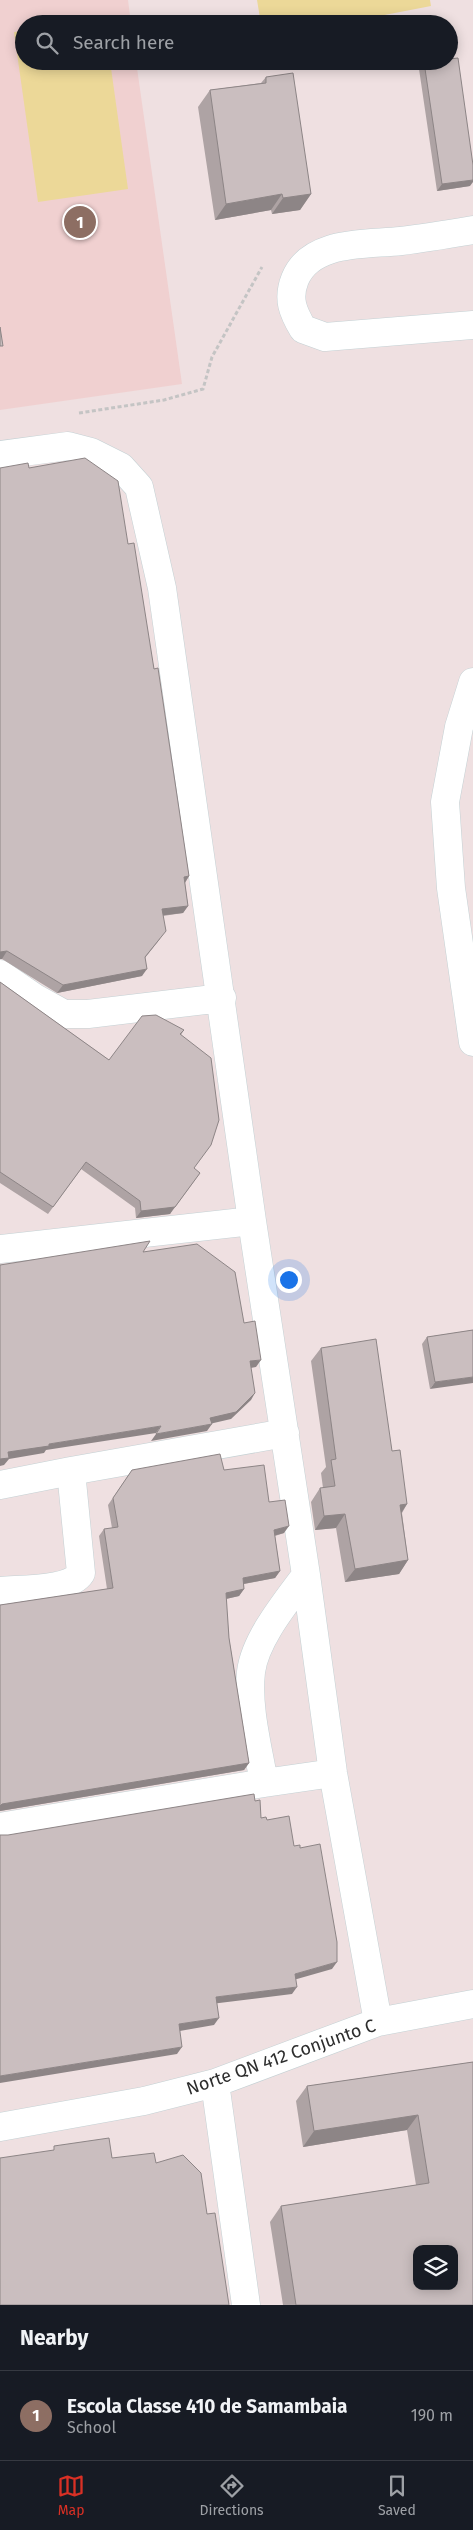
<!DOCTYPE html>
<html lang="en">
<head>
<meta charset="utf-8">
<style>
  body { margin:0; font-family:"Fira Sans",sans-serif; background:#20242c; color:#f1f3f6 }
  .controls { position:absolute; right:15px; bottom:15px; display:grid; overflow:hidden; border-radius:10px; box-shadow:0 2px 12px #0003 }
  .controls button { width:45px; height:45px; display:grid; place-items:center; padding:0; border:0; border-bottom:1px solid #363941; background:#171b24; color:#f1f3f6; font:25px sans-serif }
  .you { position:absolute; left:288px; top:1279px; width:18px; height:18px; margin:-12px; border:4px solid #fff; border-radius:50%; background:#1a73e8; box-shadow:0 0 0 8px #1a73e833 }
  .badge { display:grid; place-items:center; width:32px; height:32px; border-radius:50%; background:#d93025; color:#fff; font-size:16px; font-weight:700 }
  .pin { position:absolute; translate:-50% -50%; border:2px solid #fff; box-shadow:0 1px 5px #0006 }
  .list { margin:0; padding:0; list-style:none }
  h2 { display:flex; justify-content:space-between; align-items:center; height:65px; margin:0; padding:0 20px; font-size:21px }
  h2 small { font-size:16px; font-weight:400; color:#9ea1a6 }
  .list li { display:grid; grid-template-columns:32px 1fr auto; gap:15px; align-items:center; box-sizing:border-box; height:90px; padding:0 20px; border-top:1px solid #363941 }
  .list b { display:block; font-size:19px; white-space:nowrap }
  .list p { margin:0; font-size:16px; white-space:nowrap; color:#9ea1a6 }
  .list em { font-size:16px; font-style:normal; color:#9ea1a6 }
  .icon { flex:none; width:28px; height:28px; fill:none; stroke:currentColor; stroke-width:2; stroke-linecap:round; stroke-linejoin:round }
  .map { position:relative; flex:none; width:473px; height:2305px; overflow:hidden }
  .search { position:absolute; background:#171b24; box-shadow:0 2px 12px #0003; left:15px; right:15px; top:15px; height:55px; display:flex; align-items:center; gap:12px; box-sizing:border-box; padding:0 18px; border-radius:28px; color:#9ea1a6; font-size:19px }
  .sheet { height:155px; background:#171b24 }
  nav { display:flex; justify-content:space-around; align-items:center; box-sizing:border-box; height:70px; border-top:1px solid #363941; background:#171b24; font-size:14px; color:#9ea1a6 }
  nav a { display:grid; justify-items:center; gap:2px }
  nav .on { color:#d93025 }
  .map>svg:first-child { display:block }
  .education { fill:#f0d0d0 }
  .pitch { fill:#ecd898 }
  .lines { fill:none; stroke-linecap:round; stroke-linejoin:round }
  .minor-casing { stroke:#c4d1d4; stroke-width:29 }
  .path { stroke:#c4c4c4; stroke-width:3; stroke-dasharray:4 2.5; stroke-linecap:butt }
  .minor { stroke:#fff; stroke-width:28 }
  .wall { fill:#aea3a4 }
  .shaded-wall { fill:#8d8586 }
  .building { fill:#cabebf; stroke:#8d8586; fill-rule:evenodd }
  .labels { text-anchor:middle; stroke-width:4; stroke-linejoin:round; paint-order:stroke }
  .street-label { font-size:18px; fill:#2d2d2d; stroke:#fff }
</style>
</head>
<body>
<div class="map">
<svg width="473" height="2305" viewBox="0 0 473 2305">
  <rect width="100%" height="100%" fill="#efe0e1"/>
  <path class="education" d="M0,0H128L131,24H24V61H136L182,384L0,410Z"/>
  <path class="pitch" d="M257,0H430L431,6L338,24H261Z
    M24,31V61H110L128,189L38,202L14,32Z"/>
  <g class="lines">
    <g class="minor-casing">
      <path id="minor" d="M473,230C449,234 425,238 401,241C365,245 311,240 295,279C287,299 293,312 303,329L325,337L473,325
        M0,455L68,446L91,452L121,467L139,487L162,588L252,1221L306,1575L333,1773L378,2022
        M473,682L459,727L445,802L451,888L473,1042
        M0,974L35,998L64,1014H88L222,998
        M0,1249L252,1221
        M71,1471L285,1433
        M0,1485L71,1471L81,1573C70,1591 21,1589 0,1591
        M264,1783C258,1747 247,1708 251,1672C255,1639 287,1601 306,1575
        M0,1827L264,1783L333,1773
        M215,2083L246,2305
        M0,2127L144,2101L215,2083L378,2022L473,2004"/>
    </g>
    <path class="path" d="M79,413L164,400L203,389L212,357L262,267"/>
    <use href="#minor" class="minor"/>
  </g>
  <path class="wall" d="M424,62L470,186L437,191L419,69Z
    M266,77L311,194L300,210L272,214L271,210L215,220L198,107L210,90L261,83Z
    M0,468H29L128,544L154,669L189,876L185,883L188,906L183,913L163,916L160,939L145,958L142,976L57,993L2,959H0Z
    M0,982L109,1060L184,1030L181,1035L194,1168L170,1214L136,1218L135,1208L81,1169L48,1214L0,1183Z
    M473,1330L430,1389L422,1344L427,1337Z
    M321,1348L392,1451L407,1504L402,1513L408,1560L399,1574L345,1582L336,1528L315,1530L311,1502L320,1488H323L321,1473L326,1467L311,1361Z
    M132,1470H224L269,1502L284,1533L275,1536L280,1571L275,1578L244,1584V1589L239,1596L226,1599L229,1638L249,1763L244,1770L0,1811V1605L107,1589L99,1536L104,1529L112,1528L108,1505Z
    M473,2062V2305H283L270,2222L281,2206L416,2185L407,2130L303,2147L296,2101L307,2086Z"/>
  <path class="shaded-wall" d="M473,180V182L470,186L437,191L442,184Z
    M282,194L271,210L215,220L226,204Z
    M311,194L300,210L272,214L283,198Z
    M189,876L184,884V877Z
    M188,906L183,913L157,916L162,909Z
    M7,951L2,959H0V952Z
    M147,969L142,976L57,993L63,985Z
    M200,1173L170,1214L136,1218L141,1211Z
    M261,1360L256,1367L245,1369L250,1361Z
    M473,1377V1383L430,1389L435,1382Z
    M255,1393L251,1400L231,1419L205,1425L210,1418Z
    M212,1424L207,1431L151,1441L156,1434Z
    M161,1426L156,1433L46,1450L44,1453L9,1459L4,1465L0,1466V1459L8,1452L49,1444Z
    M407,1504L398,1518L400,1505Z
    M345,1514L336,1528L315,1530L324,1516Z
    M289,1526L284,1533L269,1537L274,1530Z
    M408,1560L399,1574L345,1582L355,1569Z
    M280,1571L275,1578L238,1585L243,1578Z
    M244,1589L239,1596L221,1600L226,1593Z
    M249,1763L244,1770L0,1811V1806L2,1804Z
    M337,1962L332,1969L290,1981L295,1974Z
    M297,1987L292,1994L211,2004L216,1997Z
    M219,2018L214,2025L174,2032L179,2024Z
    M182,2047L177,2054L0,2083V2076Z
    M418,2115L407,2130L303,2147L314,2131Z"/>
  <path class="building" d="M458,58L473,165V180L442,184L424,62L432,61H449V59Z
    M293,73L311,194L283,198L282,194L226,204L210,90L266,83V77Z
    M0,327L3,346H0Z
    M85,458L118,481L128,544L134,543L154,669L158,668L189,876L184,877L188,906L162,909L166,931L145,957L147,969L63,985L7,951L0,952V468L28,463L29,468Z
    M0,982L109,1060L142,1016L156,1015L184,1030L180,1034L211,1058L219,1120L211,1145L194,1168L200,1173L175,1207L141,1211L140,1201L86,1162L53,1207L0,1172Z
    M150,1241L143,1252L197,1244L235,1272L244,1323L255,1321L261,1360L250,1361L255,1393L236,1412L210,1418L212,1424L156,1434L161,1426L49,1444V1446L8,1452L9,1458L0,1459V1265Z
    M473,1330V1377L435,1382L427,1337Z
    M376,1339L392,1451L400,1450L407,1504L400,1505L408,1560L355,1569L345,1514L324,1516L320,1488L335,1486L331,1460L336,1459L321,1348Z
    M220,1454L224,1470L264,1465L269,1502L285,1500L289,1526L274,1530L280,1571L243,1578L244,1589L226,1593L229,1638L249,1763L2,1804L0,1806V1605L113,1588L104,1529L118,1527L113,1498L132,1470Z
    M254,1794L255,1801L260,1800L261,1818L266,1817L267,1820L289,1816L294,1846L300,1845V1848L320,1844L337,1942V1962L295,1974L297,1987L216,1997L219,2018L179,2024L182,2047L0,2076V1835H8Z
    M473,2062V2305H296L281,2206L429,2183L418,2115L314,2131L307,2086ZM417,2249H454V2286H417Z
    M109,2138L112,2158L154,2153L156,2163L183,2155L201,2173L207,2214L215,2213L229,2305H0V2158L54,2150V2146Z"/>
  <g class="labels">
    <g class="street-label">
      <text transform="translate(281 2057) rotate(-19)" y="6">Norte QN 412 Conjunto C</text>
    </g>
  </g>
</svg>
<div class="controls">
<button><svg class="icon" aria-label="layers" viewBox="0 0 24 24"><path d="M12 4l9 5-9 5-9-5zM3 14l9 5 9-5"/></svg></button>
</div>
<div class="you"></div>
<div class="pin badge" style="left:80px;top:222px;background:#8d6e63">1</div>
<div class="search"><svg class="icon" aria-label="search" viewBox="0 0 24 24"><circle cx="10" cy="10" r="6"/><path d="M15 15l6 6"/></svg>Search here</div>
</div>
<section class="sheet">
<h2>Nearby<small></small></h2>
<ul class="list">
<li><span class="badge" style="background:#8d6e63">1</span><div><b>Escola Classe 410 de Samambaia</b><p>School</p></div><em>190 m</em></li>
</ul>
</section>
<nav>
<a class="on"><svg class="icon" aria-label="map" viewBox="0 0 24 24"><path d="M3 6l6-2 6 2 6-2v14l-6 2-6-2-6 2zM9 4v14M15 6v14"/></svg>Map</a>
<a><svg class="icon" aria-label="directions" viewBox="0 0 24 24"><path d="M12 3l9 9-9 9-9-9zM9 14v-3h6M13 9l2 2-2 2"/></svg>Directions</a>
<a><svg class="icon" aria-label="saved" viewBox="0 0 24 24"><path d="M7 4h10v16l-5-4-5 4z"/></svg>Saved</a>
</nav>
</body>
</html>
